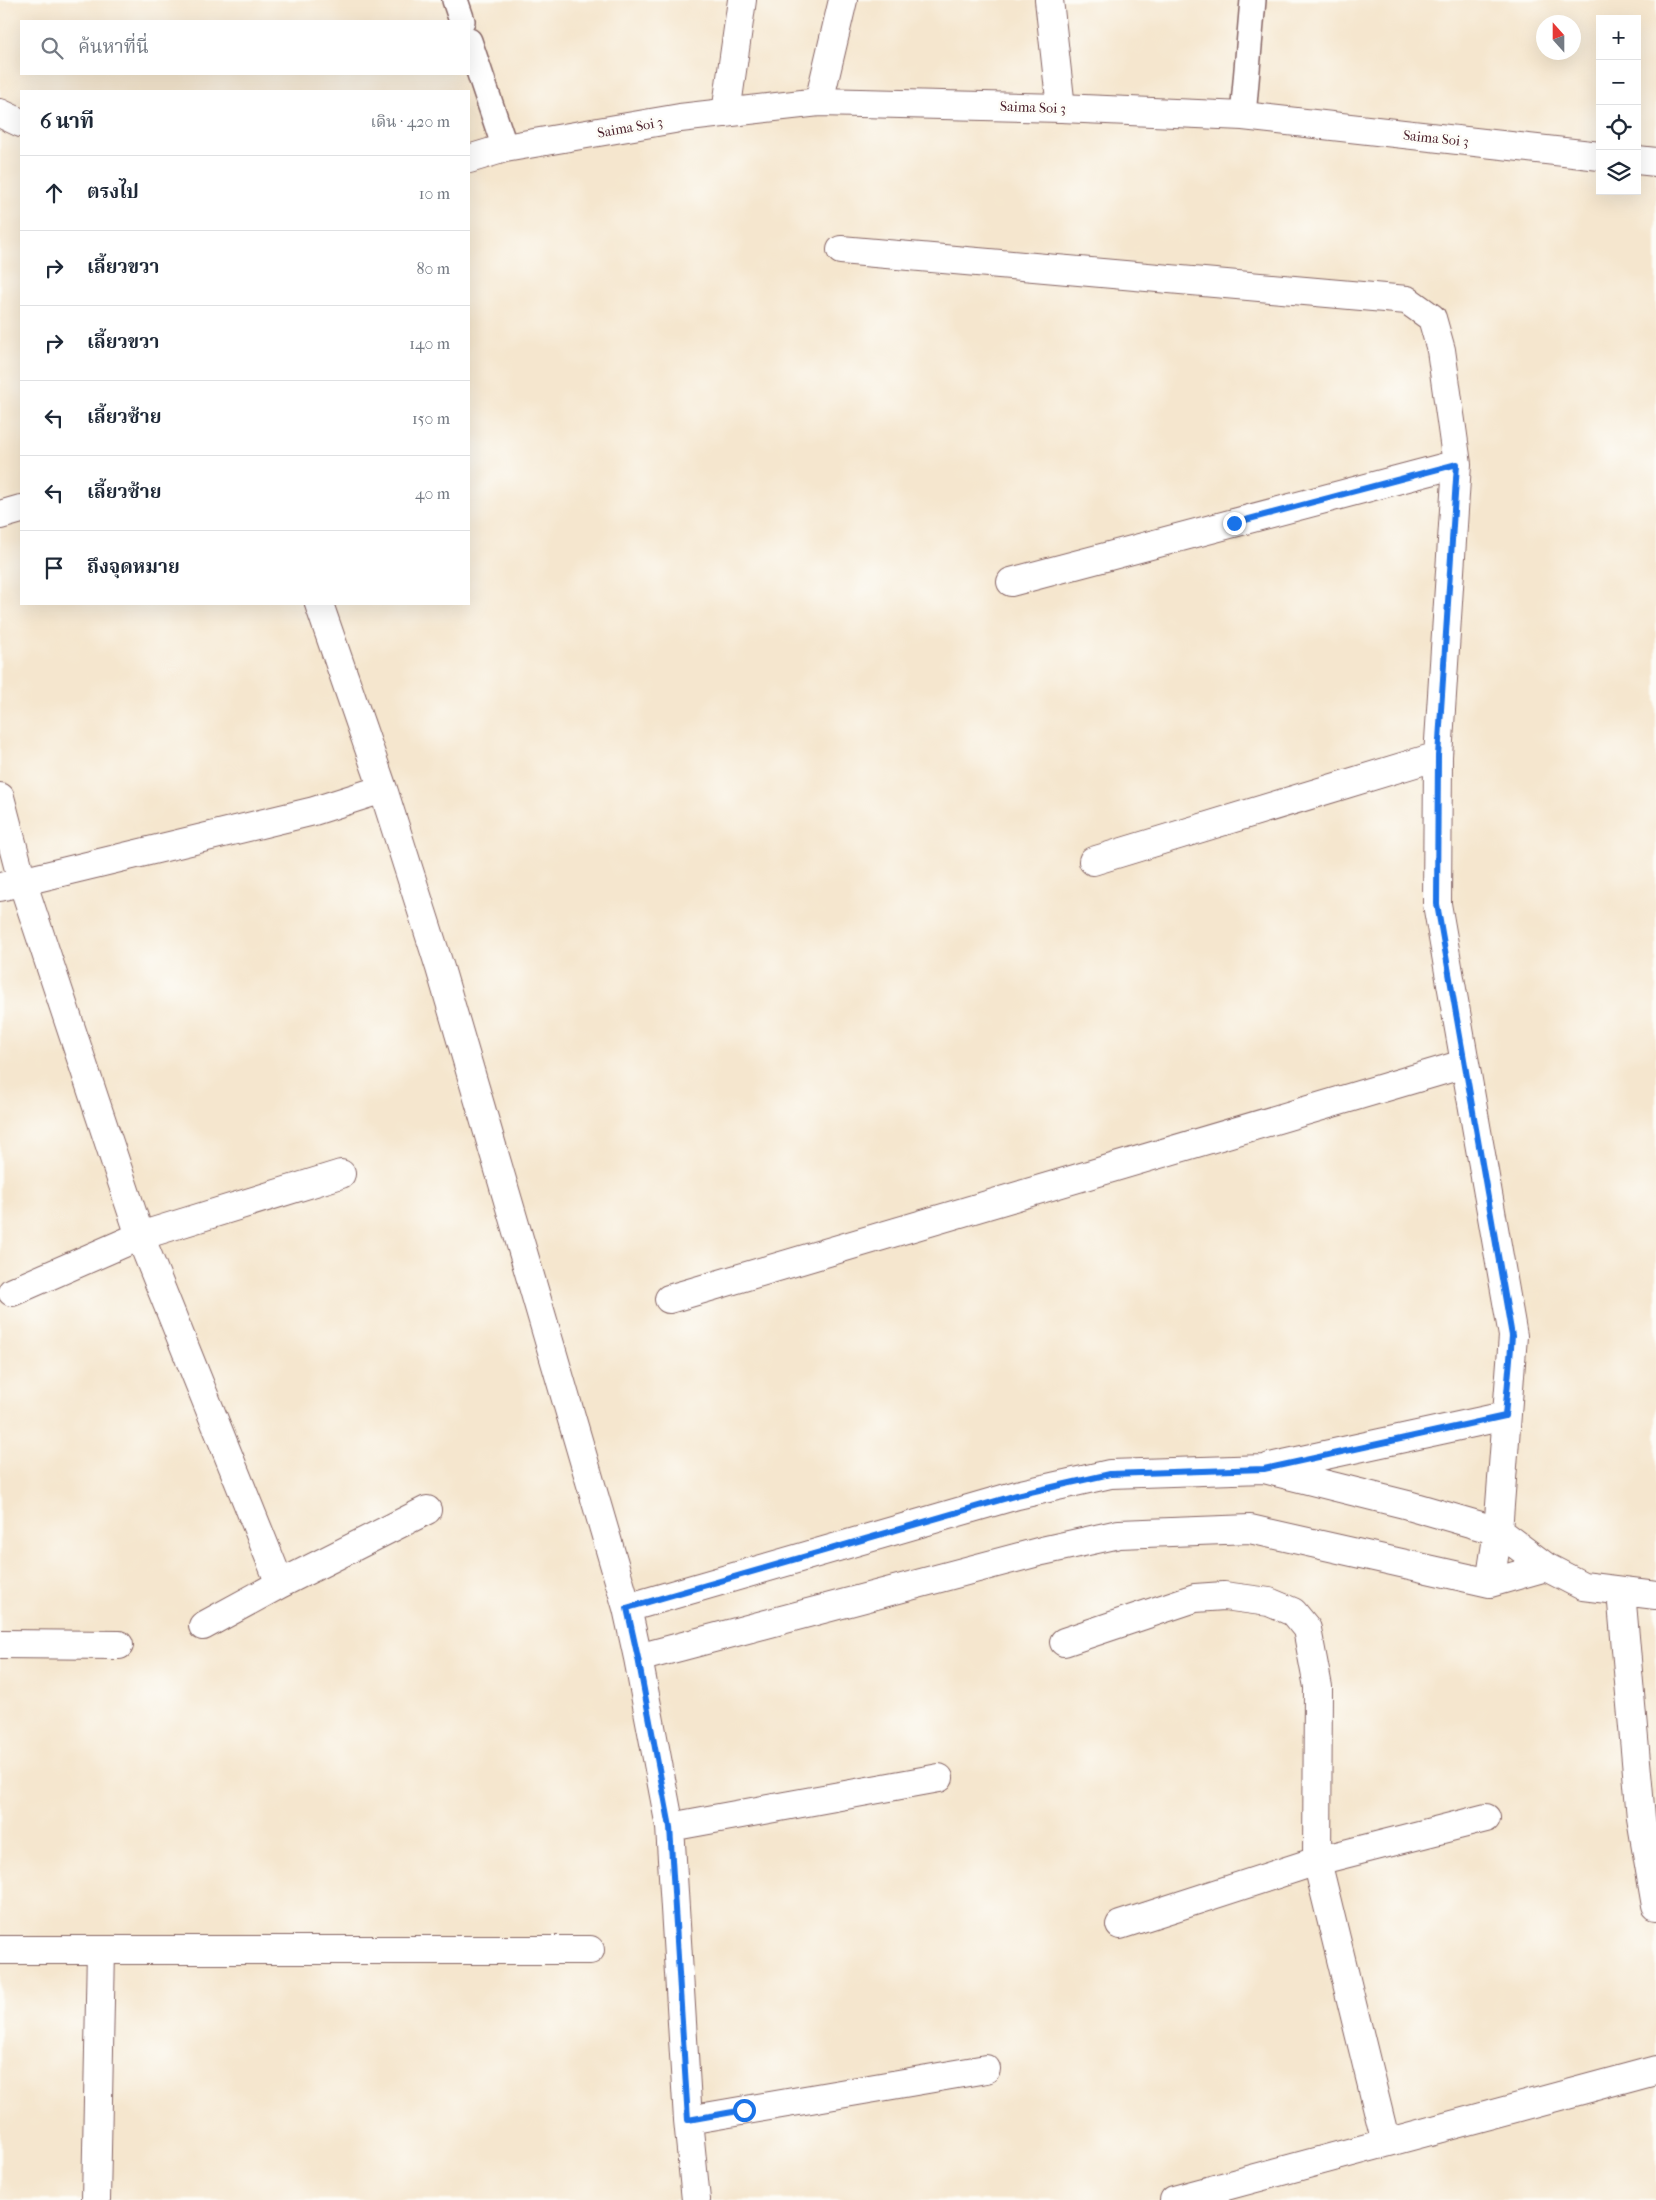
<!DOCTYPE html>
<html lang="th">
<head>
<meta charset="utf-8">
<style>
  body { margin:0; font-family:"IM FELL French Canon","Noto Serif Thai",serif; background:#f2f2f3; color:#1f2937 }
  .controls { position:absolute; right:15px; top:15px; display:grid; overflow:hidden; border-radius:0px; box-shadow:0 5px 20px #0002 }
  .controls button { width:45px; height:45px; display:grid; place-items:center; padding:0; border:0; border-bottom:1px solid #e0e1e3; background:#fff; color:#1f2937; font:25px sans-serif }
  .compass { position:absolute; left:1536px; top:15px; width:45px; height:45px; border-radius:50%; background:#fff; box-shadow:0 5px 20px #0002; rotate:339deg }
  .stop { position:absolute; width:15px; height:15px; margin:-11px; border:4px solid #1a73e8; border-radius:50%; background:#fff }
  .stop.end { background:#1a73e8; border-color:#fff; box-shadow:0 1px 5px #0008 }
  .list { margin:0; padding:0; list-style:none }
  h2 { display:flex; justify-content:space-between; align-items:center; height:65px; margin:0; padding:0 20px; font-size:21px }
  h2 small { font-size:16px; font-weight:400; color:#747a83 }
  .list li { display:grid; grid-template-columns:32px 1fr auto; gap:15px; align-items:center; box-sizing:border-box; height:75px; padding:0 20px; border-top:1px solid #e0e1e3 }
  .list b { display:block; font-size:19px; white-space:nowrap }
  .list em { font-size:16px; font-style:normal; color:#747a83 }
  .icon { flex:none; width:28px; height:28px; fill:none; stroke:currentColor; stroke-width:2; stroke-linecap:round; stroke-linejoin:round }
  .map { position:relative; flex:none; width:1656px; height:2200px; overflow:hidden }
  .search { position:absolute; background:#fff; box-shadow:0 5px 20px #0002; left:20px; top:20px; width:450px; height:55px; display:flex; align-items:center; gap:12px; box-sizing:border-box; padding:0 18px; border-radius:0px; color:#747a83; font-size:19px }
  .panel { position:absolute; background:#fff; box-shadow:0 5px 20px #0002; left:20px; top:90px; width:450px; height:515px; border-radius:0px }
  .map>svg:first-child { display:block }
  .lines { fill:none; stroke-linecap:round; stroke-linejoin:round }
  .service-casing { stroke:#866564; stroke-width:28 }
  .minor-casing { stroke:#866564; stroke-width:30 }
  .tertiary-casing { stroke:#866564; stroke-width:30 }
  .service { stroke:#fff; stroke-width:25 }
  .minor { stroke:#fff; stroke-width:28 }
  .tertiary { stroke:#fff; stroke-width:28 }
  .route { stroke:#1a73e8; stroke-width:6 }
  .labels { text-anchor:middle; stroke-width:5; stroke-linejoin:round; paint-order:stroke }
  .street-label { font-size:14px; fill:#4a1f2b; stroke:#fdfcf7 }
</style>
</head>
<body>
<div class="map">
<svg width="1656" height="2200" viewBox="0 0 1656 2200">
  <rect width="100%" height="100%" fill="#fdfcf7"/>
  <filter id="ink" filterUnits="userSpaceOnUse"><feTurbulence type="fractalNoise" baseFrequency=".02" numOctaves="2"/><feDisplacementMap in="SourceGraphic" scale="10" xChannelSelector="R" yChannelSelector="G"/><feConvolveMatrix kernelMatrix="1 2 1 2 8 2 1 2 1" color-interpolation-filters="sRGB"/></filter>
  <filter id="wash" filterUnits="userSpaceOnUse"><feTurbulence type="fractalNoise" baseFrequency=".0096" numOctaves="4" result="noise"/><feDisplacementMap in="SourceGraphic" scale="20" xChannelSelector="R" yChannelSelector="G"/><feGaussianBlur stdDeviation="1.12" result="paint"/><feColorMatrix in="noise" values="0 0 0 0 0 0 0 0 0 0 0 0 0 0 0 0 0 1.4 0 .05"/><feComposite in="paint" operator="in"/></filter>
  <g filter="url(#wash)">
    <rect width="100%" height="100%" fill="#f5e6ce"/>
  </g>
  <g filter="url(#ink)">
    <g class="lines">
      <g class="service-casing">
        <path id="service" d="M455,0L462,21
          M469,41L505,148
          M1243,116L1253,0"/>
      </g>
      <g class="minor-casing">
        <path id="minor" d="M1049,0L1061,108
          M819,102L843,0
          M726,113L742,0
          M841,250L1407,300L1432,318L1441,350L1457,464L1438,756L1437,904L1513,1336L1498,1531L1490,1583
          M0,515L21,509
          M1011,582L1457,464
          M319,604L383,789L440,968L627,1608L638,1658L670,1827L688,2120L696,2200
          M0,797L22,881L140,1236L280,1584
          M1093,861L1438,756
          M0,887L314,811L383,789
          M12,1292L140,1236L341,1174
          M669,1299L1464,1064
          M1270,1467L1505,1416
          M1621,1592L1641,1818L1656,1906
          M627,1608L1017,1495L1110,1474L1264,1469L1408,1505L1498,1531L1546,1567L1583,1586L1656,1595
          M203,1626L280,1584L427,1510
          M1064,1642L1195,1598L1224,1596L1269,1602L1293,1612L1307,1629L1318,1687L1317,1861L1386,2143
          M0,1644L119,1645
          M638,1658L1042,1551L1119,1534L1250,1529L1490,1583L1546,1567
          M670,1827L939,1778
          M1120,1925L1317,1861L1486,1818
          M0,1950H590
          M688,2120L986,2069
          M96,2200L101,1950
          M1174,2200L1656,2070"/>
      </g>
      <g class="tertiary-casing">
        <path id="tertiary" d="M0,113L21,123
          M469,159L505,148L680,118L819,102L1061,108L1243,116L1600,156
          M1637,160L1656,162"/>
      </g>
      <use href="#service" class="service"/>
      <use href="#minor" class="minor"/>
      <use href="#tertiary" class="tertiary"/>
    </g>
  </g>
  <g class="lines" filter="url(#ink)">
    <path class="route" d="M744,2110L688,2120L670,1827L638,1658L627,1608L1017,1495L1110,1474L1264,1469L1505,1416L1512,1336L1437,904L1438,756L1457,464L1234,523"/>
  </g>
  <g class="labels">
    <g class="street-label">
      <text transform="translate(1033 107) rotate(2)" y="5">Saima Soi 3</text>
      <text transform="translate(630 127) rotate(-10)" y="5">Saima Soi 3</text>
      <text transform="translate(1436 138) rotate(6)" y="5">Saima Soi 3</text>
    </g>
  </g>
</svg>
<div class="controls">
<button>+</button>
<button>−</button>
<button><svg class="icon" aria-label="locate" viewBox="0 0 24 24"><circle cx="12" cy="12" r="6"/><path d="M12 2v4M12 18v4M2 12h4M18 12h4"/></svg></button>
<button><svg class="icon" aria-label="layers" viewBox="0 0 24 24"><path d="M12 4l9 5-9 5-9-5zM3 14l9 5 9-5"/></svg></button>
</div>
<svg class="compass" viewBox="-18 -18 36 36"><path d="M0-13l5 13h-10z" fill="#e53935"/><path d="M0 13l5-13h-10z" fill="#747a83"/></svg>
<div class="stop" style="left:744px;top:2110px"></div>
<div class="stop end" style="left:1234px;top:523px"></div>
<div class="search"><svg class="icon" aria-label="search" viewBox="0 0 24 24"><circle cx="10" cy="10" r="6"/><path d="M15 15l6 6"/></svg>ค้นหาที่นี่</div>
<section class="panel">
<h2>6 นาที<small>เดิน · 420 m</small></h2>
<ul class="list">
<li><svg class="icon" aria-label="ahead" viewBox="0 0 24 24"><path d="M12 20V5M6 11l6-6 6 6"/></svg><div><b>ตรงไป</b></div><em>10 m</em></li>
<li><svg class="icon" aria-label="right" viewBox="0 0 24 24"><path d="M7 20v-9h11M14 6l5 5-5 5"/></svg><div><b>เลี้ยวขวา</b></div><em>80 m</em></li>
<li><svg class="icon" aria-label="right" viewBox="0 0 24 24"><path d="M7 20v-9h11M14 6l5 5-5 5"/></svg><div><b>เลี้ยวขวา</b></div><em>140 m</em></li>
<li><svg class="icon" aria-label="left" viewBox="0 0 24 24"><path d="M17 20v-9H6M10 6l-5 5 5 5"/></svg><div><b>เลี้ยวซ้าย</b></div><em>150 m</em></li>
<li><svg class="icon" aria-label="left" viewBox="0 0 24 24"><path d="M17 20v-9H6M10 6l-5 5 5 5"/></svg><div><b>เลี้ยวซ้าย</b></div><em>40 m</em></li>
<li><svg class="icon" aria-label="arrive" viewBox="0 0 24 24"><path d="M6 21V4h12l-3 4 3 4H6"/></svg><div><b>ถึงจุดหมาย</b></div></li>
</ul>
</section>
</div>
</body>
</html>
